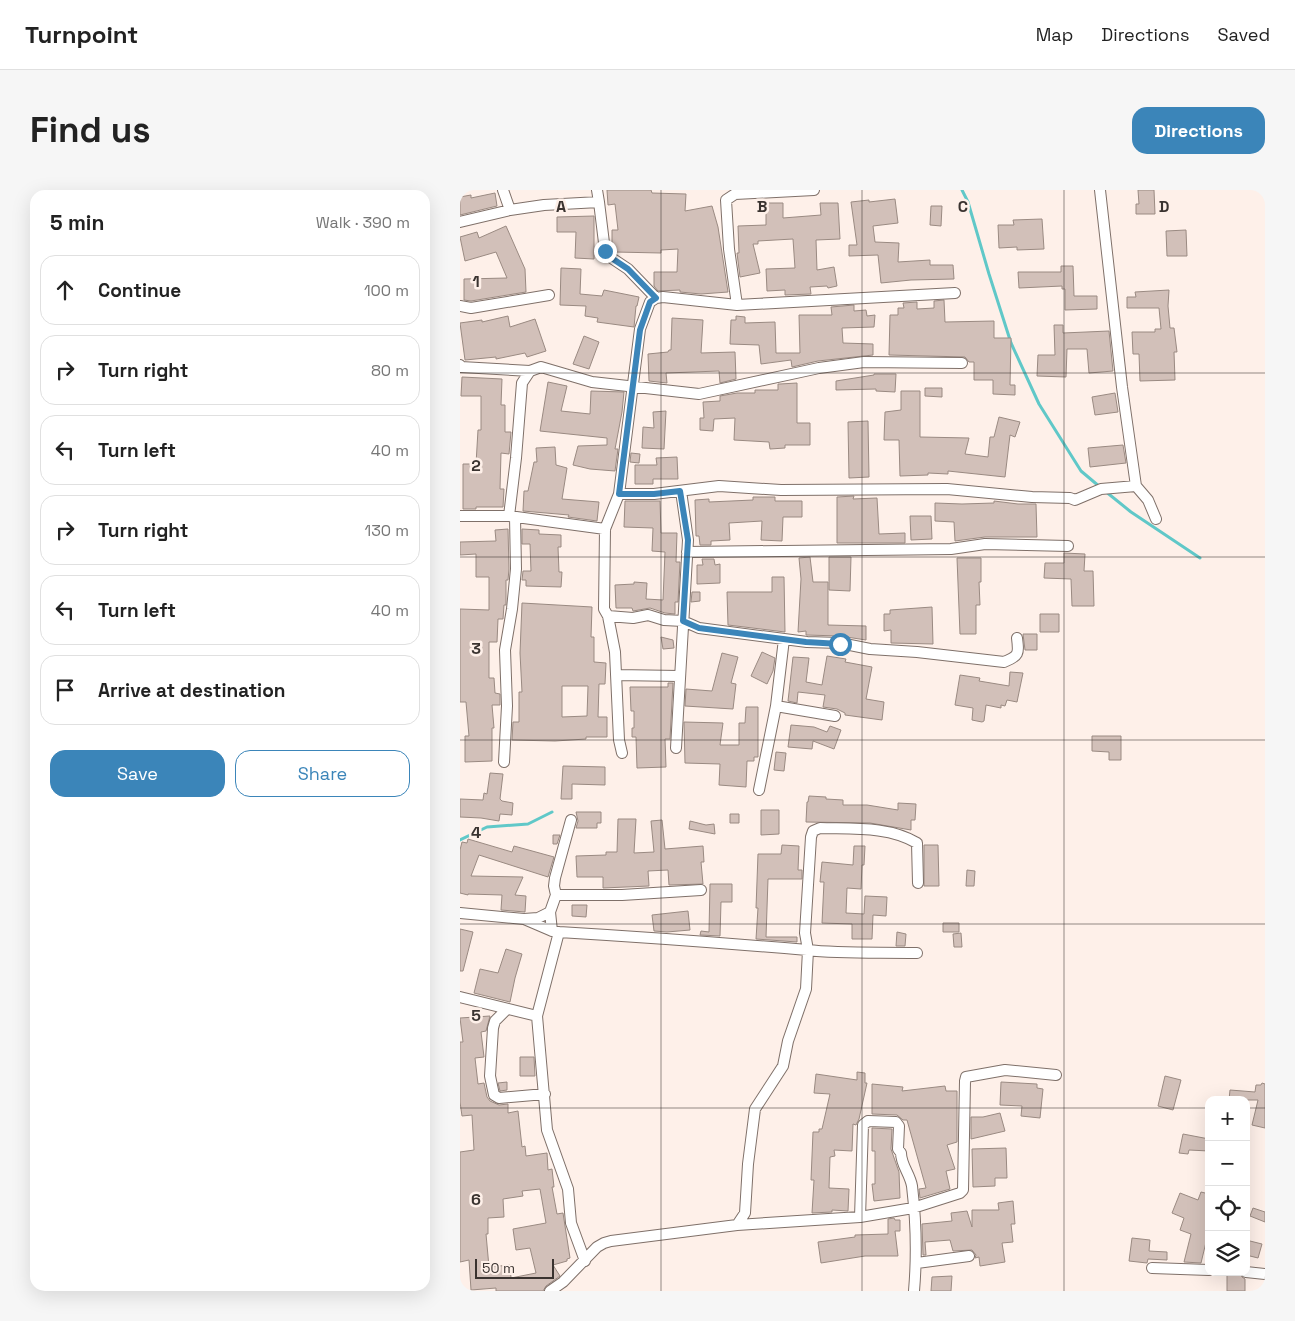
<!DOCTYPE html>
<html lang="en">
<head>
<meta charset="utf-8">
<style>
  body { margin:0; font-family:"Space Grotesk",sans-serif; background:#f6f6f6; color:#222 }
  .controls { position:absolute; right:15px; bottom:15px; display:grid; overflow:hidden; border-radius:10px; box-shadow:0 5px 20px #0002 }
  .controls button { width:45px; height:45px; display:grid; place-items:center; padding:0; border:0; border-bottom:1px solid #e0e0e0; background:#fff; color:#222; font:25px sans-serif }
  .scale { position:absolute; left:15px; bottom:12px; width:79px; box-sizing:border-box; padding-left:5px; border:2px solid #3a3330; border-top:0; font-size:14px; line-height:18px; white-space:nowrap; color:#3a3330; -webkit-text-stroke:4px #fef0e9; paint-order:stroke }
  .stop { position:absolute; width:15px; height:15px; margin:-11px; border:4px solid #3b85b9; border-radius:50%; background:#fff }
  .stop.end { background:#3b85b9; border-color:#fff; box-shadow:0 1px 5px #0008 }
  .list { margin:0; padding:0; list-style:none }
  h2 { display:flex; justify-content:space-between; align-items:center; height:65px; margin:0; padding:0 20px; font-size:21px }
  h2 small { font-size:16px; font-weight:400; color:#767676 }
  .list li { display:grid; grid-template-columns:32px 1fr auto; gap:15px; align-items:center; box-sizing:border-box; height:70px; margin:0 10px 10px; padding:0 10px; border:1px solid #e0e0e0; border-radius:15px }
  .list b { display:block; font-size:19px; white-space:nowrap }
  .list em { font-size:16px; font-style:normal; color:#767676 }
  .actions { display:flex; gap:10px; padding:15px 20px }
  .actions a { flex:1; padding:11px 0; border:1px solid #3b85b9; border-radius:15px; text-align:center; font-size:18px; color:#3b85b9 }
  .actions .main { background:#3b85b9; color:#fff }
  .icon { flex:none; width:28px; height:28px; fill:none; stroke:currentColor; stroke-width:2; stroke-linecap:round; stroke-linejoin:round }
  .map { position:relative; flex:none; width:805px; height:1101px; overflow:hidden; border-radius:15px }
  header { display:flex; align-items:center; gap:30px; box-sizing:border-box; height:70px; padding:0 25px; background:#fff; border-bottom:1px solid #e0e0e0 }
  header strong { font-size:24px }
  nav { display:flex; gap:28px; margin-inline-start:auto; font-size:18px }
  .intro { display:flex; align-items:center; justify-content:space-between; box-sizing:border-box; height:120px; padding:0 30px }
  h1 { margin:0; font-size:35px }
  .button { padding:12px 22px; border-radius:15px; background:#3b85b9; color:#fff; font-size:18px; font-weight:700 }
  main { display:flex; gap:30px; padding:0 30px }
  aside { flex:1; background:#fff; border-radius:15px; box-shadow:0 5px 20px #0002 }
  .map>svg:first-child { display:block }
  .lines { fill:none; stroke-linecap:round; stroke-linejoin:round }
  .stream { stroke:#60c8c8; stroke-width:3 }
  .building { fill:#d2c0b9; stroke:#9a8a82; fill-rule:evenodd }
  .minor-casing { stroke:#7f7069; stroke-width:12 }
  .minor { stroke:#fff; stroke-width:10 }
  .route { stroke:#3b85b9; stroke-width:6 }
  .grid { fill:none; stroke:#3a3330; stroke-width:1; stroke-opacity:0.55 }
  .grid-label { font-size:16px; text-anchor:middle; font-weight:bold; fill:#3a3330; stroke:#fef0e9; stroke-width:5; stroke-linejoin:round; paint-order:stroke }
</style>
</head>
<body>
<header>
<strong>Turnpoint</strong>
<nav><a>Map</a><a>Directions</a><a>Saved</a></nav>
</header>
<div class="intro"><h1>Find us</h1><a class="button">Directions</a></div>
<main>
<aside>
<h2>5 min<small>Walk · 390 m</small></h2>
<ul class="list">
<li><svg class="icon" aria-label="ahead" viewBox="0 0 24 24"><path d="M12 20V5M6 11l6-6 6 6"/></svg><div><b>Continue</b></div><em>100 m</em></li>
<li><svg class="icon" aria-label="right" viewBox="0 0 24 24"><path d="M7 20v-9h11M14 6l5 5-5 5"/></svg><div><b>Turn right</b></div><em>80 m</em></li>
<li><svg class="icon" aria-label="left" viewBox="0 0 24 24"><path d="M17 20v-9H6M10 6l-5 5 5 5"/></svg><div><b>Turn left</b></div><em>40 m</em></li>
<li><svg class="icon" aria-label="right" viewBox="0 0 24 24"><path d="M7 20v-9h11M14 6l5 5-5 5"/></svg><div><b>Turn right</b></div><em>130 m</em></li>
<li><svg class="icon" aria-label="left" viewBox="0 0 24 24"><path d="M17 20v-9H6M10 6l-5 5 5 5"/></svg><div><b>Turn left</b></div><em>40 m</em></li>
<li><svg class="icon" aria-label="arrive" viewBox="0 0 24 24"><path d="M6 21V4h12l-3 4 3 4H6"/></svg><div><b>Arrive at destination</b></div></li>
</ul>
<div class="actions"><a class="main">Save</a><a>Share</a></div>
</aside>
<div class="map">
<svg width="805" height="1101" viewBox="0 0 805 1101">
  <rect width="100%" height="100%" fill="#fef0e9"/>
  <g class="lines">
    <path class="stream" d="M502,0L508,12L529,84L551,153L579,214L621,281L640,297
      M645,301L671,322L740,368
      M0,650L27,637L68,634L92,622"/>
  </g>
  <path class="building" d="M147,0H191L192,3L226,4L225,21L252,16L258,37L268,102L241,104L220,102V100L198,101L194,96V82H217L218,59L201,60V63L155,62L152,60V40H158L155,14L148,15Z
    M678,0H694L695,24H676V14H679Z
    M35,3L37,16L0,25V7L11,5V8Z
    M435,9L438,33L413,36L415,52L439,53L438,72L470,70V75H493L494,89L451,90L421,93L418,65L389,66V55H397L391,12L409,10V12Z
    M306,13H323V28L361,25L360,13H378L380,49L356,50L357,80L374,77L377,96L368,98L367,96L350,97L351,104L325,105V100L307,101L306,79L335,78L333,49L298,51V54H293L300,83L280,87L277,63H279L278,36L306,35Z
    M471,16H482L481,36L470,35Z
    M134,26V69L115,68L116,42H97V27Z
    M582,29L584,59L557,60V57L539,58L538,35H554L553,30Z
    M46,36L65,79L66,102L11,111L4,110V89L47,88L36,62L5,71L0,47L17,42L19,48Z
    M726,40L727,66H707L706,41Z
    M601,76H613L614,106H637V119L605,120V99H602V96L559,98L558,82H601Z
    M101,78L121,79L120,104L142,106L144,100L179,107L177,116H176L174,137L137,132L138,128L125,126L126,116L100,115Z
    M709,100L708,116L710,138H714L717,162H714L715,190L680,191L679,164H673L672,142H695V139H701L699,118H667V107H676L675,102Z
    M484,110L485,132L534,131V148H551L550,195H555V205L533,204V190H514V172H509L505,167L429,165L430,125H438V118H444L443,113L457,112V119L474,118V111Z
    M394,115V121L406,120L407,126L415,125L414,137L382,138L383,153L413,154V165L358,171L332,177L331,170L301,174L299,155L270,154L271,130H276V126L285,127V133L315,132L316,163H340L339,125H372L371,117Z
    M48,126L50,137L75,129L86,161L67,167L65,163L36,169V167L5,170L0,133L22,130V132Z
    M212,128L243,130L241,163L275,162L276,189L260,193L259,181L206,183L207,193L189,191L188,164L208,162L209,160H211Z
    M594,135H603V143L649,141L653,181L629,183L627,159H607L606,187L577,186L578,165H595Z
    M124,146L139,152L129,179L113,174Z
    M414,184H436L435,202L416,201V199L376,200V191L414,185Z
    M2,187L42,189L41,215H45V242H51L49,264L41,263L40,299H44L43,317H16V319H3V274H16L18,240H21V206H1Z
    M88,192L107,196L101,221L130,224L131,201L164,202L162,222L155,259H158L155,281L130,279L113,275L118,256L147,255V248L80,241Z
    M337,193V233H350V255H325V258L310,259L309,252L274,250L275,228L254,229L253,241L240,240V228H244L243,212L260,211V206L277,203H295V200H318V194H320Z
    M465,198H482V207L465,206Z
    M441,201H460V247L509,248L505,264L528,267L530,247H534L539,227L560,232L555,247L550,245L545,287L488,281V284L468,283V285L440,286L439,250H424L425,222L441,220Z
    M655,203L658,222L635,225L632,207Z
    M206,221L204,259L182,258L183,237L194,238L193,222Z
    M408,231L409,287L389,288L388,232Z
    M663,255L666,273L630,277L628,258Z
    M95,257L96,275L107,278L102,309L139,312L137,331L108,327L109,325L63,321L64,301H68L74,272H77L76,258Z
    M171,263L180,264L179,273L170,272Z
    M217,267L218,289H193V294H175V275H197L196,268Z
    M394,306L393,309L417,308L419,344L445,343V353H377V307Z
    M293,307H315V311H342V327H323L322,351L301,350L302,331L269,333L270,350L251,351V355H240L239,346H236L235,310L249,309V312L293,310Z
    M165,311H200L201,343H217L216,372H220L218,412H215V424L205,423L190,418L173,421L172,418H156L155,395L174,394V392L187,393L186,409L203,410L205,362L192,361L193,338L164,337Z
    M534,311L558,314H576L577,347H525L495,351L494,332L475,331V313L502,314L534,313Z
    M450,326H471L472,349L451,350Z
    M48,339L49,379L48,390H46V415H44L43,429H38L37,452H29V488H34L35,503L40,504V515H32L34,538H32V571L5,572V546H9L6,512H0V419L29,420V387H16V364L0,365V352L36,351L35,340Z
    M62,339L79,340V344L101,345V357H98L99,382H102L101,397L66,396V390H62L63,381H71L70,354H62Z
    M604,363L625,364L624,381H633L634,416H612L611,389L584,388L585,373H604Z
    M350,367L353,392H368V435L406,436V450L380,446L346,445V441L338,442L341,389L339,368Z
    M369,367H391L390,401L369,400Z
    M497,368H521V392H519L520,415H516V444H500Z
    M242,369H254L255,375L260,374V393L237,394V375H243Z
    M312,387H324L325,442L268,435L267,402H312Z
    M232,402H240V411L231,412Z
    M62,413L132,417L131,447H134V472L146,473L145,494H139L138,527H147V547H126V549L95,551L52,550L53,532H59V502H62L60,463ZM102,496H128L127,526L102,527Z
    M472,417L473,454L431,453V440L424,441V424H430V420Z
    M580,424H599V442H580Z
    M563,444H577V460H565Z
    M201,447L213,450L214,458L203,459Z
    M302,462L315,468L313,481L307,494L291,486Z
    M262,463L278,467L271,493L276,494L273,519L225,516L226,499L252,501Z
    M367,466L386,469L385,472L412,477L406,509L424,512L422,530L385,525V523L377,519L363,517L365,505L338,502L337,513L328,511L333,467L349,468L346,492L362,495Z
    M550,482L563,483L557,512L547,510L545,516L541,515V518L526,515L524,531L522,532L512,530L513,518L495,515L500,485L520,488L519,491L549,496Z
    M208,493H213L210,549H205L206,577L177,578L176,547H172V538H174V521H171L170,497H208Z
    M286,517H298V567H294V571H287L286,597L259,595L260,574L225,573L224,532L263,533L260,555H279V533H285Z
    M331,535L354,537L367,542L370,536L381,540L374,559L353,551L352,559L328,557Z
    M632,546H661V570H649V562L632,561Z
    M316,562L326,563L324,581L314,580Z
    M103,576L145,577V595L112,594V609H101Z
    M30,583L43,584L40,609L42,611L53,613L52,625L40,624L39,631L21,628L0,627V609L23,610L24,603L27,604Z
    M349,606L366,607V609L383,610V615H407L438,620V613L456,614L455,630H451V640L410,633L346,632L347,612H348Z
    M301,620H319V644L301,645Z
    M116,622H141V633H137V638H116L118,631Z
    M270,624H279V633H270Z
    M158,629H176L174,663L194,662L191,631L202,630L205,659L243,656L244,672H241L243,694L209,695L208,680L188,681L189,696L143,698V687H117L116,666L146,665V662H157Z
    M230,631L246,635L254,634L255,644L229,639Z
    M93,645H100L97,654H93Z
    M8,649L52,662L54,656L94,667L88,687L19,665L11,686L63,687L55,705L66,706L65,722L41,720L42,705L8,704V705L0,703V660L2,652L7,653Z
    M322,655L339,656L338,680H342V689H308L306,747H337V752L296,749L298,718H296L298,664H321Z
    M464,655H478L479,696H464Z
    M394,656H405L404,675H402L401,699L387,698L386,723L404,724L405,706L427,707L426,726L413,725L412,749H392V734L362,733L364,692H360L362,672L393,675Z
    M507,680L515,681L514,696H506Z
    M250,694H272V712H261L260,746L240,745L241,741L249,742Z
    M112,715H127L126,727L112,726Z
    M228,721L230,740L207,742L194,741L192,725Z
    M483,733H499V742H483Z
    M0,739L13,742L3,781H0Z
    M437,742L446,744L445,756H436Z
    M501,743L502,757H494L493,744Z
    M46,759L62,764L55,788L50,812L14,803L20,779L38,783Z
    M30,826L26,841L21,842L24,867L15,868L18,894L24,893L27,907L30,911L39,915L48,914V923L58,921L62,957L65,956L66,966L87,963L88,980L92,979L94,997H92L97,1024L103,1023L110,1068L107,1069V1071L93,1075L100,1086L86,1096L83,1101H36V1098L11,1100L9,1070L0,1072V962L14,960L12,925L2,926L0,912V852H3L0,828ZM80,999L86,1033L53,1039L56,1060L70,1058L76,1083L51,1088L50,1075L29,1077L26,1044H28V1028L44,1027L43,1009L63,1006L62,1001Z
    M60,867H74L75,886H60Z
    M397,882L405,883V893H407L399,929L396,935L393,934L392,961L374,960L375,966L370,967L369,998L389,999L388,1021L372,1020V1022L352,1023L354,990H351L353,942H359V939H362L370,904L354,903L356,884L397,890Z
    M705,886L721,890L713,920L698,916Z
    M47,892V900L40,901L38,893Z
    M541,892L577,894V898L583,899L580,928L561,926L562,916L540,915Z
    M802,893L805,894V938L792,935L798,910H769L770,900L795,902L796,895H801Z
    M412,894L443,897L442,901L485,896L486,901H497V952L487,955L495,979L486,981L490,999L460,1008L459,999L466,998L447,930H443L437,925L412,924Z
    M540,923L545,941L511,949V927H523Z
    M412,938L432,939L431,959L439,982L440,1008L414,1011L412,994H415V961H412Z
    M723,944L749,949V961L729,960L728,964L719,963Z
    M546,958L547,988H535V996L513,997L512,959Z
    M741,1002L749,1004V1048H747L741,1073L724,1072L731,1044L720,1040L724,1028L712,1023L720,1003L738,1010Z
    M553,1011L555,1034H551L553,1052L542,1053L545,1072L520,1076L519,1067L515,1068L516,1065L512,1060L493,1061L490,1050L465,1052L466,1065H463L462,1034L492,1031L491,1023L507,1021L512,1037V1020H539L538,1013Z
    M793,1018L805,1022V1032L790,1026Z
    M434,1028L435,1030H440V1041H435L438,1066H405L361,1073L358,1052L395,1047V1045L428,1044V1029Z
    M672,1048L690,1050L689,1061L707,1062V1070L688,1069L687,1073L669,1071Z
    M786,1050L802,1054L798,1068L786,1065Z
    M767,1082H779L782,1087L785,1089V1101H767Z
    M492,1086L491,1101H471L472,1087Z"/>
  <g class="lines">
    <g class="minor-casing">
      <path id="minor" d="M43,0L50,20
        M640,0L662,197L676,296L688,310L696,329
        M139,12L145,61L147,65L168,79L196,108
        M0,32L50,20L84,15L139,12L137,0
        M495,103L277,115L203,107L196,108L190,112L180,139L159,304L145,339L144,419L148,426L173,428L188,425L204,430L223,431L239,438L347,452L380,453L410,459L457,462L544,472C559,466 559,464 557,448
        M277,115L269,59L266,10L275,4L354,0
        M0,116L11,118L89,105
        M0,175L1,177L70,181
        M159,304H194L259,296L321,300L487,299L572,307L610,308L615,310L641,299L676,296
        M0,326H49L145,339
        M49,326L56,268L62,193L70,181L81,177L132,192L239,204L359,178L404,172L502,173
        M227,362L491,359L525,354L608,356
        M148,426L155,462L159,550L162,563
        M156,485L219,486
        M316,516L375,526
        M216,558L228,350L221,301
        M44,572L47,516L45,460L52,419L56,379L55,327
        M299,600L316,516L324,449
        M96,705H162L241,700
        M0,723L64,729L78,728L90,722
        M64,729L92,741L99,742C182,747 264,753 347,760C383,764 421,762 457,763
        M92,741L90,722L96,705L94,696L95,688L111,630
        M99,742L77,826L87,940L108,999L111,1033L125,1071
        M0,807L77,826
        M47,819L35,831L33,838L30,886L34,905L39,908L85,904
        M400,1027L403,935L408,931L436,932L439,936L438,959L441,963C441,975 450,984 452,996C456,1030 457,1066 454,1101
        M277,1035L285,1023L288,974L295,919L323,876L328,851L346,799L348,760L345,743L351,647L353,641L360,638C392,639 429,636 457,653L458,693
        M457,1073L509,1066
        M692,1078L749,1080
        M786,1082L805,1084
        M90,1101L103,1092L137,1057L144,1053L151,1051L277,1035L400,1027L453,1018L500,1003L503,1000L505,891L506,887L545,880L596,885"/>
    </g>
    <use href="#minor" class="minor"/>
  </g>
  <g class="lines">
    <path class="route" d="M145,61L150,67L168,79L196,108L190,112L180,140L159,304H194L220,301L228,350L223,431L239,438L346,452L380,454"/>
  </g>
  <path class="grid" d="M201,0V1101M402,0V1101M604,0V1101M0,183H805M0,367H805M0,550H805M0,734H805M0,918H749M786,918H805"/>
  <g class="grid-label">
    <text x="101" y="22">A</text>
    <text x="302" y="22">B</text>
    <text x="503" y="22">C</text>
    <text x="704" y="22">D</text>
    <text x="16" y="97">1</text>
    <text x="16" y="281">2</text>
    <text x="16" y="464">3</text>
    <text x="16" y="648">4</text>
    <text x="16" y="831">5</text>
    <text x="16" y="1015">6</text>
  </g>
</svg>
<div class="controls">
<button>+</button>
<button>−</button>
<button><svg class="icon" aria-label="locate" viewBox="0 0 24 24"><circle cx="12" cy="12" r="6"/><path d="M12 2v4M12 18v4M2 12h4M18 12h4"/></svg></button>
<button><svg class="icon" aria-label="layers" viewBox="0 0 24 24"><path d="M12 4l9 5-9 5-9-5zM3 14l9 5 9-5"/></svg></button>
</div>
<div class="scale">50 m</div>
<div class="stop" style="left:380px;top:454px"></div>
<div class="stop end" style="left:145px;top:61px"></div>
</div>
</main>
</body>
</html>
